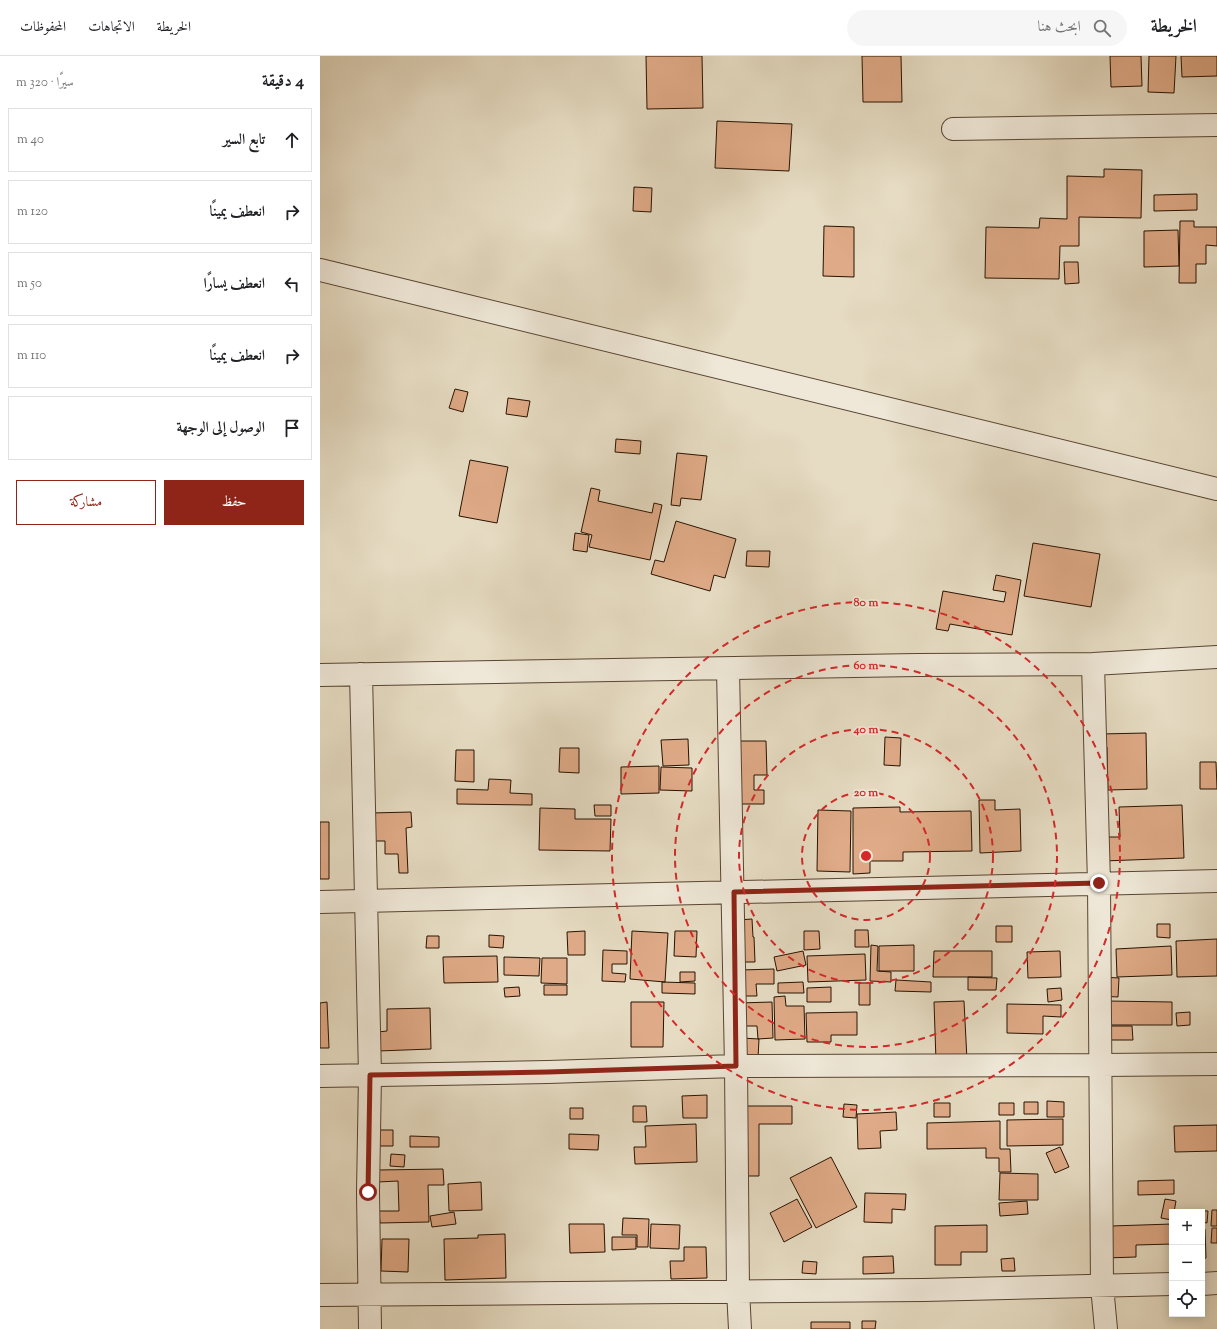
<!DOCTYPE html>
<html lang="ar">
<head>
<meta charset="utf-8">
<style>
  body { margin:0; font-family:"Sorts Mill Goudy",Amiri,serif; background:#f6f6f6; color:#202124; direction:rtl }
  .controls { position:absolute; right:12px; bottom:12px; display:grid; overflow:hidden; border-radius:0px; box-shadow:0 2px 10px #0003 }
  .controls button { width:36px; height:36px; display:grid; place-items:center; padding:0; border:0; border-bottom:1px solid #e0e0e0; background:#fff; color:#202124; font:20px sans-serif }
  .stop { position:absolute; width:12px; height:12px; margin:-9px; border:3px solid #8f2418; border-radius:50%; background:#fff }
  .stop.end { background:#8f2418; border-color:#fff; box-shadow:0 1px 4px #0008 }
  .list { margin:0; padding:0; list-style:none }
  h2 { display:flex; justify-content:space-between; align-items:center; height:52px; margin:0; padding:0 16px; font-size:17px }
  h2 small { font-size:13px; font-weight:400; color:#757577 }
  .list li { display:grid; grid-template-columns:26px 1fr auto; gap:12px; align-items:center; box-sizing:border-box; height:64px; margin:0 8px 8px; padding:0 8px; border:1px solid #e0e0e0; border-radius:0px }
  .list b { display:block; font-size:15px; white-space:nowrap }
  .list em { font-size:13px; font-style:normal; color:#757577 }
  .actions { display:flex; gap:8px; padding:12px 16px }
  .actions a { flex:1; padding:9px 0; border:1px solid #8f2418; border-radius:0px; text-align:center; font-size:14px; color:#8f2418 }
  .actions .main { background:#8f2418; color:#fff }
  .icon { flex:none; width:22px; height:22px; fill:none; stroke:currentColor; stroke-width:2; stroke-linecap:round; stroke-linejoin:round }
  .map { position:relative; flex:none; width:897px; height:1273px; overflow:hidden; direction:ltr }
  header { display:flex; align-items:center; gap:24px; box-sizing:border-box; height:56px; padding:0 20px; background:#fff; border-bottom:1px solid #e0e0e0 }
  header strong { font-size:19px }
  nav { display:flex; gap:22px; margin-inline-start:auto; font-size:14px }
  .search { width:280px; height:36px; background:#f6f6f6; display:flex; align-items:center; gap:10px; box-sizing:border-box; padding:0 14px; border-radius:22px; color:#757577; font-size:15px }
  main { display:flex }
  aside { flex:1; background:#fff }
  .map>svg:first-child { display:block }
  .building { fill:#dfaa87; stroke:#281200 }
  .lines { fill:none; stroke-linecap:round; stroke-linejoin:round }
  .minor-casing { stroke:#584431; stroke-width:24 }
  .minor { stroke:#efe8d8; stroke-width:22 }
  .route { stroke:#8f2418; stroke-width:5 }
  .ring { fill:none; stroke:#d62828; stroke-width:2; stroke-dasharray:7 5 }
  .centre { fill:#d62828; stroke:#efe8d8; stroke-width:2 }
  .ring-label { font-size:12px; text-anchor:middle; font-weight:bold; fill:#d62828; stroke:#efe8d8; stroke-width:3.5; stroke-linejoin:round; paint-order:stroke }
</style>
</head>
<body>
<header>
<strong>الخريطة</strong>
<div class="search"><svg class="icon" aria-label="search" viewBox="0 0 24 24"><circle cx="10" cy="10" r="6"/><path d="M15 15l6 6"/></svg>ابحث هنا</div>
<nav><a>الخريطة</a><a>الاتجاهات</a><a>المحفوظات</a></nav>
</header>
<main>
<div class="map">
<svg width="897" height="1273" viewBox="0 0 897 1273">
  <rect width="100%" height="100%" fill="#e6dcc3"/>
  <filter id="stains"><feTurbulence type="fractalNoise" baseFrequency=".005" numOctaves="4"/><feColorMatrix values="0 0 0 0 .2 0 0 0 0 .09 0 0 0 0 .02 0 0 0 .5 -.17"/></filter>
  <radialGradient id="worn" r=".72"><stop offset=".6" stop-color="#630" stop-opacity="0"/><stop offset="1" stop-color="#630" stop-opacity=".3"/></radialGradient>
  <path class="building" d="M326,0H382L383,52L327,53Z
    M542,0H581L582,46H543Z
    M790,0H821L822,30L791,31Z
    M829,0H856L854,37L828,36Z
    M861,0H897V20L862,21Z
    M397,65L472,68L469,115L395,112Z
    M784,113L822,114L821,162L759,161V190H740L739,223L665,222L666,171L719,172L720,162L747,163V120L784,121Z
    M314,131L332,132L331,156L313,155Z
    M877,138V154L834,155V139Z
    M860,165H874V171H897V190L886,189V208H876V227H859Z
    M504,170L534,171V221L503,220Z
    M858,174L859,210L824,211V175Z
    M744,206H758L759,227L745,228Z
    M135,333L148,336L143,356L129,352Z
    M188,342L210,345L207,361L186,358Z
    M296,383L321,385L320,398L295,396Z
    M357,397L387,400L381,444L361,442L360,450L351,449Z
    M150,404L188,411L177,467L139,460Z
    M271,432L280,434L278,445L332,457L334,447L342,449L330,504L269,491L272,479L261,476Z
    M356,465L416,483L405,522L394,519L390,535L331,518L335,504L344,506Z
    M255,477L269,479L267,496L253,494Z
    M713,487L780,498L771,551L704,540Z
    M427,495H450L449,511L426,510Z
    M676,519L701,524L692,579L630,568L628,575L616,573L623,535L684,546L686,536L673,534Z
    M826,677L827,733L788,734L787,691H780V678Z
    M565,681L581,682L580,710L564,709Z
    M368,683L369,709L343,710L341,684Z
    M417,685H446L447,719H434V734H444V748H419Z
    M240,692H259V717L239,716Z
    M136,694H154V726L135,725Z
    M880,706H896L897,733H880Z
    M339,710V737L301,738V711Z
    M341,711L372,712V735L340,734Z
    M169,723L191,724L190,737L212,738V749L137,748V733L168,734Z
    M659,744H675V754L700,753L701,795L660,797Z
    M274,749H291V760H275Z
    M862,749L864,802L783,805V781H800L799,751Z
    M580,751V756L651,755L652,795L583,796V805H550V817L533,818V752Z
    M220,752L255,753V763H291L290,795L219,794Z
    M498,754L531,755L530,816L497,815Z
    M91,756L92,771L86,772L88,817H79L78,798H65V785H52L51,757Z
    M0,766H9V823H0Z
    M432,863L433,881H434L435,906H419L418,864Z
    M837,868H850V882L837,881Z
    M676,870H692V886H676Z
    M535,874H548L549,891H535Z
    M265,875V899H248L247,876Z
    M312,875L348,877L345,926L310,923Z
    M355,875H377L376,901L354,900Z
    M484,875H499L500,893L484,894Z
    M169,879L184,880L183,892L169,891Z
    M107,880H119V892H106Z
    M897,883V920L857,921L856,885Z
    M551,889L558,890L557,915L571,916V926L550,925Z
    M594,889V915H559V890Z
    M851,890L852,919L797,921L796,893Z
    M283,894L307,895V908H292V917L306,918L305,926L282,925Z
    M483,895L486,909L457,915L454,901Z
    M614,895H672V921H613Z
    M740,895L741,921L708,922L707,896Z
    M545,898L546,924L488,926L487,900Z
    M177,900L178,926L124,927L123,901Z
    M184,901L220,902L219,920L184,919Z
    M222,902H247V928L221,927Z
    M454,913V928H436L437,940H422L421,914Z
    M360,916H375V925L360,926Z
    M648,921L677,922L676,934H648Z
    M782,921L799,922L798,941L781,940Z
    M576,924L611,926V936L575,935Z
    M342,926L375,927V938L342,937Z
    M483,926L484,937H458V927Z
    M539,927H550V949H539Z
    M224,929H247V939H224Z
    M199,931L200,940L185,941L184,932Z
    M511,931V946H487V932Z
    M741,932L742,944L728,946L727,933Z
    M465,940L466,950H484L485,983L455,984L454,941Z
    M644,945L647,1004L616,1005L614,946Z
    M788,945L852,946V969H788Z
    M7,946L9,992H0V947Z
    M311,946H344L343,991H311Z
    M452,946L453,982L438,983L437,970H420L419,947Z
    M687,948L741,949V961L723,960V978L687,977Z
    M110,952L111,993L58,995V976L67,975V953Z
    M537,956V979H511V986H487L486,957Z
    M870,956V969L857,970L856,957Z
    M789,970H812L813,984H789Z
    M421,982L439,983L438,1002L420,1001Z
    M387,1039V1062H363L362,1040Z
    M727,1045L744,1046V1061H727Z
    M704,1046H718V1058H704Z
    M614,1047H630V1061H614Z
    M679,1047H694V1059H679Z
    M524,1048L537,1049L536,1062L523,1061Z
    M313,1050H326L327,1066H313Z
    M423,1050H472V1068H439V1120H424Z
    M250,1052H263V1063H250Z
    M576,1056L577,1074L560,1075L561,1092L538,1093L537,1058Z
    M743,1063V1089L687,1090V1064Z
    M680,1065V1093H690L691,1116H679V1102H666V1092L607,1093V1067Z
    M376,1068L377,1106L315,1108L314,1091H326L325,1070Z
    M897,1069V1095L855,1096L854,1070Z
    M59,1074H73V1090H59Z
    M249,1078L279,1079L278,1094L249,1093Z
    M90,1080L119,1081V1091H90Z
    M740,1091L749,1111L735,1117L726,1097Z
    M71,1098L85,1099L84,1111L70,1110Z
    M511,1101L537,1151L496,1172L470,1122Z
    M123,1113L124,1129H108L109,1166L60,1167L59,1155H79L78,1125L58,1126V1114Z
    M680,1117L718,1118V1144H679Z
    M854,1124V1138L818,1139V1125Z
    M161,1126L162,1154L129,1155L128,1128Z
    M545,1137L586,1138L585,1154L572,1153V1167L544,1166Z
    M477,1143L492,1171L464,1186L450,1157Z
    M845,1143L856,1145L854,1156H852V1164L841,1162Z
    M707,1145L708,1158L680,1160L679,1147Z
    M855,1154L888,1155L887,1167L882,1166V1156H855Z
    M892,1154H897V1170H891Z
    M134,1156L136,1168L112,1171L110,1160Z
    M303,1162L329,1163L328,1191H317V1179H302Z
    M249,1168H284L285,1196L250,1197Z
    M331,1168L360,1169L359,1193L330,1192Z
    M852,1168V1188L816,1189V1201L785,1202L791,1170Z
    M667,1169V1196H641V1209H615V1170Z
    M892,1172H897V1187H891Z
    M882,1173H885L886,1202L882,1203Z
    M185,1178L186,1222L125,1224L124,1183L158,1182V1179Z
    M292,1181H316V1193L292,1194Z
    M62,1183H89L88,1216L61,1215Z
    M364,1191H386L387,1222L351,1223L350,1205H364Z
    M573,1200L574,1217L543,1218V1201Z
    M694,1202L695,1215H682L681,1203Z
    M483,1205L497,1206L496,1218L482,1217Z
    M542,1265H556L555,1273H542Z
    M491,1266H530V1273H491Z"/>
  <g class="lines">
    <g class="minor-casing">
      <path id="minor" d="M633,73L897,69
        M0,214L897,433
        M773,608L779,827L782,1230L786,1273
        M408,613L416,1010L418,1234L420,1273
        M41,618L50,1019L48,1136L50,1273
        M0,619L597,609L773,608L897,601
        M0,846L897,825
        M0,1020L228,1016L416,1010L781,1009L897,1008
        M882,1228L897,1227
        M0,1239L604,1234L852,1228"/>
    </g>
    <use href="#minor" class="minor"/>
  </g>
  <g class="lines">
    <path class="route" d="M48,1136L50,1019L228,1016L416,1010L414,836L779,827"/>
  </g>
  <g class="ring">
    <circle cx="546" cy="800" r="64"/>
    <circle cx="546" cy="800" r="127"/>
    <circle cx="546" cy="800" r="191"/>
    <circle cx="546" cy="800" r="254"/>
  </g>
  <circle cx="546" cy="800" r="6" class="centre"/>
  <g class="ring-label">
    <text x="546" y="550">80 m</text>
    <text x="546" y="613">60 m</text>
    <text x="546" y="677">40 m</text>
    <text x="546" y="740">20 m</text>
  </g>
  <rect width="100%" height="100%" filter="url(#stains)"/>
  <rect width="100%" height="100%" fill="url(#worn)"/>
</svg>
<div class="controls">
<button>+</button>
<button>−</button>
<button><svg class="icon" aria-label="locate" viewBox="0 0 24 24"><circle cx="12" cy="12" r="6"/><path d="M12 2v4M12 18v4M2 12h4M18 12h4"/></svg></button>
</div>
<div class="stop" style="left:48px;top:1136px"></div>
<div class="stop end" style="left:779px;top:827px"></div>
</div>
<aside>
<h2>4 دقيقة<small>سيرًا · 320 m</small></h2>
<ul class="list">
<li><svg class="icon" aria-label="ahead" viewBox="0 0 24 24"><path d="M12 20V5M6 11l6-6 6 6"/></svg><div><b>تابع السير</b></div><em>40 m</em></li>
<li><svg class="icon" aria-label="right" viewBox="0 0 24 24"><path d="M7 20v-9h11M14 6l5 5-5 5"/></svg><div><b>انعطف يمينًا</b></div><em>120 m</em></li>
<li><svg class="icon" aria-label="left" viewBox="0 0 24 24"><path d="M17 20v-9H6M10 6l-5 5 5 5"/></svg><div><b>انعطف يسارًا</b></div><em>50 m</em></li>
<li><svg class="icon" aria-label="right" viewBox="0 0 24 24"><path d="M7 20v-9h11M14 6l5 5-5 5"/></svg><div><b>انعطف يمينًا</b></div><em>110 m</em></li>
<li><svg class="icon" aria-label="arrive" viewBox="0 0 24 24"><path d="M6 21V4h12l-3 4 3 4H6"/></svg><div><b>الوصول إلى الوجهة</b></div></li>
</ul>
<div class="actions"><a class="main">حفظ</a><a>مشاركة</a></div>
</aside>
</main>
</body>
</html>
